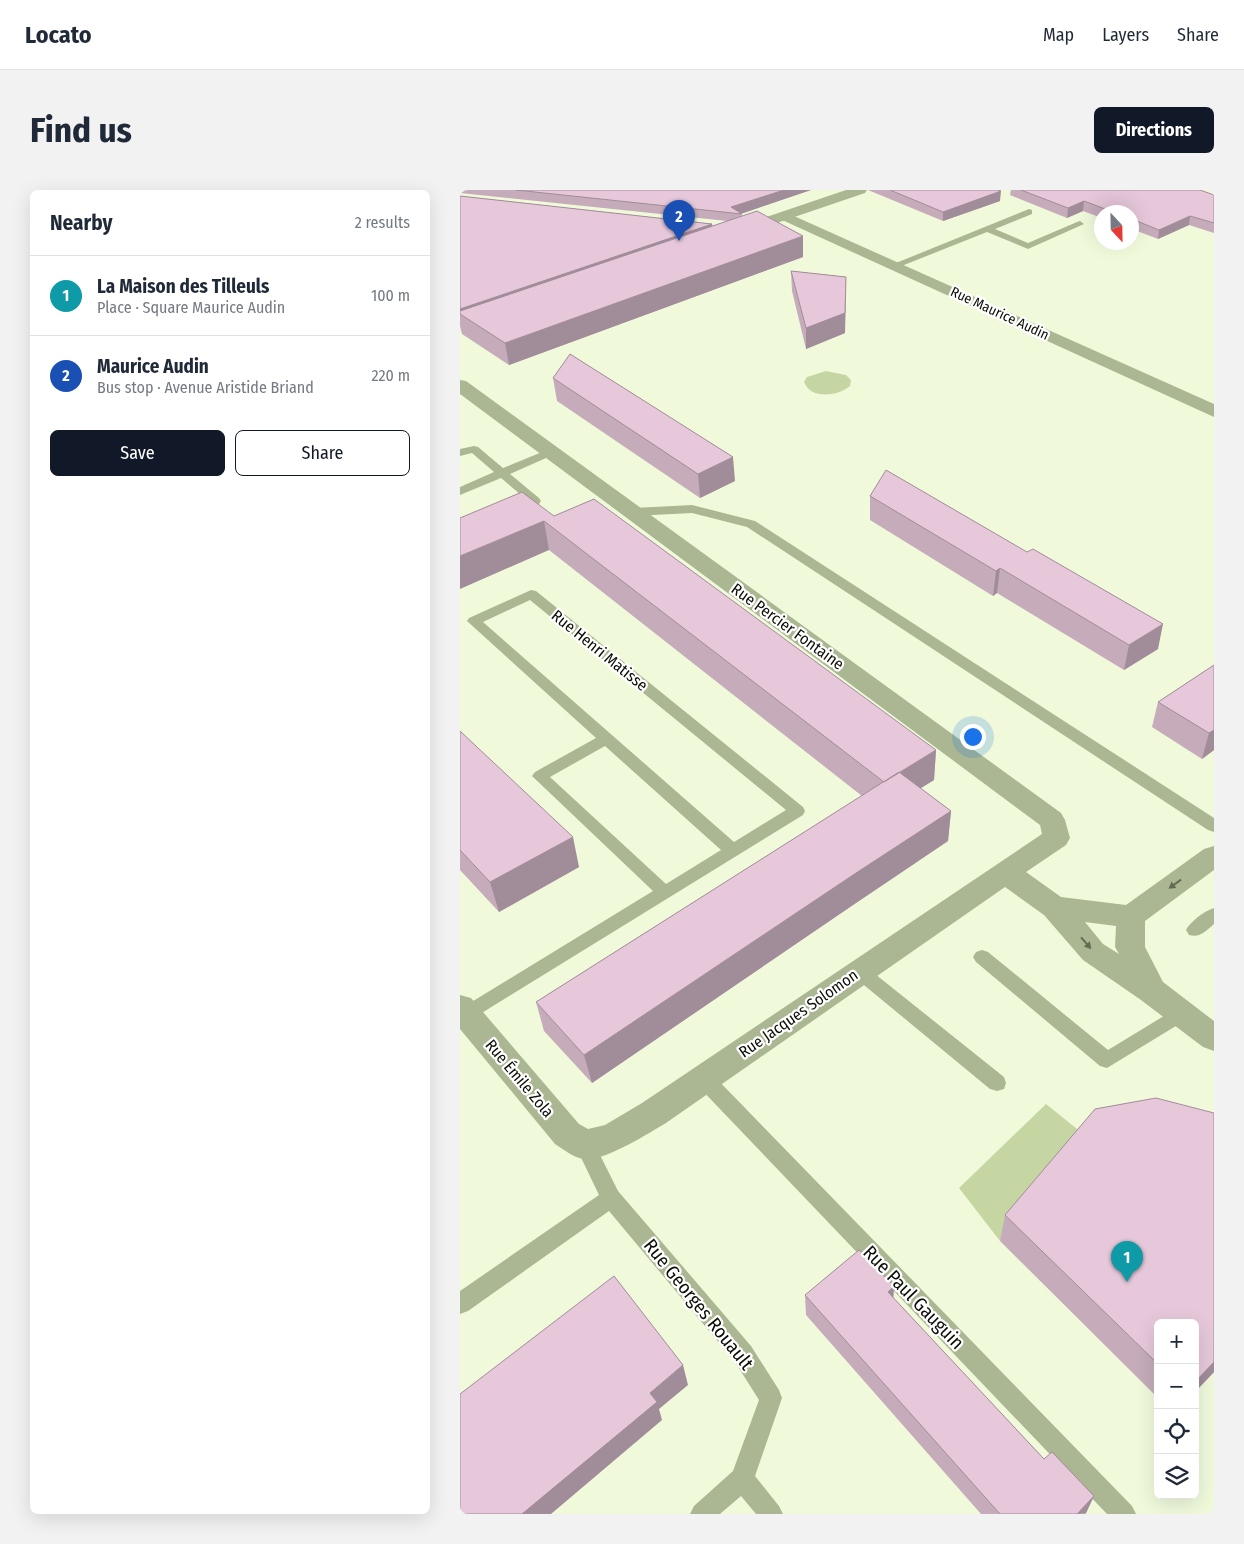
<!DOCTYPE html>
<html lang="en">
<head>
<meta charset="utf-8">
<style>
  body { margin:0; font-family:"Fira Sans Condensed",sans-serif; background:#f2f2f3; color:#1f2937 }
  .controls { position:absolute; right:15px; bottom:15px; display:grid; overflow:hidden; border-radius:8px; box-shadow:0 5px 20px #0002 }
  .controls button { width:45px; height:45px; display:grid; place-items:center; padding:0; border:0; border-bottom:1px solid #e0e1e3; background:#fff; color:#1f2937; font:25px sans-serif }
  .compass { position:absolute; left:634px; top:15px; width:45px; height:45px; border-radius:50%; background:#fff; box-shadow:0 5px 20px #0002; rotate:158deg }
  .you { position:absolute; left:512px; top:546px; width:18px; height:18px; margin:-12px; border:4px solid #fff; border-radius:50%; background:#1a73e8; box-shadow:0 0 0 8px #1a73e833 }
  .badge { display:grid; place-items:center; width:32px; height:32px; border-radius:50%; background:#111827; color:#fff; font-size:16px; font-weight:700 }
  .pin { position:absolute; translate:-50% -41px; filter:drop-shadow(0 1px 2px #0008) }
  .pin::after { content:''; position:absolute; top:26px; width:18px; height:15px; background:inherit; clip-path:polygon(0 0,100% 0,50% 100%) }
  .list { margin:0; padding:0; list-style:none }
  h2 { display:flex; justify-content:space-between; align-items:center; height:65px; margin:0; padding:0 20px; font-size:21px }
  h2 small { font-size:16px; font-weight:400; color:#747a83 }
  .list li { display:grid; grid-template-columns:32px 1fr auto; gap:15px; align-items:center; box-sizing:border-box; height:80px; padding:0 20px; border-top:1px solid #e0e1e3 }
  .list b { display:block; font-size:19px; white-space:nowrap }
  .list p { margin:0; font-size:16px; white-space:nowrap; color:#747a83 }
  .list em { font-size:16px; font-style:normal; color:#747a83 }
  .actions { display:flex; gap:10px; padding:15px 20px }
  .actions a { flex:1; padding:11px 0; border:1px solid #111827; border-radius:8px; text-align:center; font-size:18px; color:#111827 }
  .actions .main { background:#111827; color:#fff }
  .icon { flex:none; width:28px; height:28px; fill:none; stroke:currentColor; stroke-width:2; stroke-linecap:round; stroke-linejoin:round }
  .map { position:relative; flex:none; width:754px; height:1324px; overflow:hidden; border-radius:8px }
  header { display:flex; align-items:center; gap:30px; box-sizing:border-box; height:70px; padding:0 25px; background:#fff; border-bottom:1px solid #e0e1e3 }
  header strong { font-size:24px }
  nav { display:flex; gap:28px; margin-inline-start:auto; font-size:18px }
  .intro { display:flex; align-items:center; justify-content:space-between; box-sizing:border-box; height:120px; padding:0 30px }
  h1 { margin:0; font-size:35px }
  .button { padding:12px 22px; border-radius:8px; background:#111827; color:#fff; font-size:18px; font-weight:700 }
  main { display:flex; gap:30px; padding:0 30px }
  aside { flex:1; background:#fff; border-radius:8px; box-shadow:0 5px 20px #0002 }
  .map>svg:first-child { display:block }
  .green { fill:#c6d6a2 }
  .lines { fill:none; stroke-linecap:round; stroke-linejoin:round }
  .service { fill:#abb792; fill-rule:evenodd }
  .minor { fill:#abb792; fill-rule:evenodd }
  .tertiary { fill:#abb792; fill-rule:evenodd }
  .wall { fill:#c6acbb }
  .shaded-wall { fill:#a18c99 }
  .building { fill:#e6c8da; stroke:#a18c99 }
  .oneway { fill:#636b53 }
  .labels { text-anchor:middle; stroke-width:4.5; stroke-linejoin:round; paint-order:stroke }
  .far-street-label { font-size:14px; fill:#0b0e05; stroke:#fff }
  .street-label { font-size:16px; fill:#0b0e05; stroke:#fff }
  .near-street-label { font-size:19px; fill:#0b0e05; stroke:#fff }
</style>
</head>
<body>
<header>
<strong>Locato</strong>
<nav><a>Map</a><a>Layers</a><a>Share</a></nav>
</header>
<div class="intro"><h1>Find us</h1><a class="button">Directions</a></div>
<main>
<aside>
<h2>Nearby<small>2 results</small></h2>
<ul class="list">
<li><span class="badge" style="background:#0f9aa8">1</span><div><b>La Maison des Tilleuls</b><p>Place · Square Maurice Audin</p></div><em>100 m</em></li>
<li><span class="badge" style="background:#1a4fb4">2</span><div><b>Maurice Audin</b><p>Bus stop · Avenue Aristide Briand</p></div><em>220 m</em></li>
</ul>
<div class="actions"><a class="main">Save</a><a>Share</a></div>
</aside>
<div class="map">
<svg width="754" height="1324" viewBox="0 0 754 1324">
  <rect width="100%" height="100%" fill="#f0fadb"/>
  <path class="green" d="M366,181L386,185L391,190L390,196C378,206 351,210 344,192L347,187Z
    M586,914L627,947L540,1051L499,998Z"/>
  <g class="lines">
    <path class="service" d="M569,19L572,20V24L535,39L568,53L617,32L620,31L624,34L568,59L527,42L439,77L436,78L431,75Z
      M14,256L18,257L43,278L87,260H95L97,262L95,264L50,284L79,308L81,311L79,314L59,322H51L49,319L51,316L67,310L41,288L0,305V297L34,282L12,263L0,266V259Z
      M232,315L295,331L754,628V642L748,640L287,337L232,323L174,326L168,322L174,318Z
      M71,400L76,401L343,617L345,621L343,625L12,829L6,831L0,829V819L193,701L72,586L75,582L136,548L7,431L9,428ZM70,410L326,620L274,652L23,432ZM145,556L261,660L206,694L90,587Z
      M754,718V734C746,741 740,748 729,745L726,740C731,731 744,721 754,718Z
      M522,760L528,762L648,860L717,818L723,816L729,818L732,823L729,828L647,878L640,876L516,772L513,767L516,762Z
      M399,774L405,776L544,887L546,893L544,899L537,901L530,899L393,786L390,781L393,776Z
      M244,881L251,883L672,1316L676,1324H647L237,895L235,889L237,883Z
      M125,946L132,949L158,1001L291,1156L319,1200L322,1208L295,1286L319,1316L323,1324H296L281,1306L260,1324H230L234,1316L273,1281L299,1210L275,1172L149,1021L8,1121L0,1124V1101L139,1005L115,955L118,949Z"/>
    <path class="minor" d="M325,22L754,214V227L320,29L318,26L320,23Z
      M0,190L6,191L601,623L605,630L610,648L606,655L566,682L601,707L666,715L744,659L754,656V680L685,731V757L703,792L754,831V861L743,857L681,810L623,770L584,725L545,697L206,933C189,943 142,973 123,969C113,967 104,960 95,954L0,839V805L11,808L119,934L128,939L145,935L182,913L582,644L580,635L0,204ZM625,732L656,736L655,757L659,764L643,754Z"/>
    <path class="tertiary" d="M386,0H407L405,3L284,44H274L271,41L274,38Z"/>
  </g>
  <path class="wall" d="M0,0H351L281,23L282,26L343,67L49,175L2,144L0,136V6L252,34L253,36L267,31L0,3Z
    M408,0H538L540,11L483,31Z
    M551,0H740L754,5V43L729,35L698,49L672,39V22H642V28L623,21L607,28L550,5Z
    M331,81L386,87L385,143L346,159L332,101Z
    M93,188L275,291L240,308L97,211Z
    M410,306L698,459L664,480L537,403L533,406L410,330Z
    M94,326L476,560L474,590L460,598L491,621L488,651L393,715L132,893L84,841L76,812L402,606L89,360L0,328Z
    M754,475V560L742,569L692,537L698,512Z
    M0,541L119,677L39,722L0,680Z
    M754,923V1182L735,1202L698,1133V1208L540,1051L545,1025Z
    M345,1105L433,1108L584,1269L634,1306L626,1323V1324H521L346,1125Z"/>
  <path class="shaded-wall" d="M324,0H351L281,24L271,17Z
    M541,1L540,11L483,31V22Z
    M624,11L623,21L607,28L608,18Z
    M730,26L729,35L698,49L699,40Z
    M252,34L253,44L0,124V119Z
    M343,46V67L49,175L45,153Z
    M386,87L385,143L346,159V138Z
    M273,267L275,291L240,308L238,284Z
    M84,331L89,360L0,399V366Z
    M540,378L537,403L533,406L536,381Z
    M703,434L698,459L664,480L669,455Z
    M754,540V560L742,569L749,543Z
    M476,560L474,590L423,622L424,592Z
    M491,621L488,651L393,715L132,893L124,865L393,685Z
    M113,647L119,677L39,722L30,692Z
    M434,1096L433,1117L428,1102Z
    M754,1172V1182L735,1202V1192Z
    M223,1175L228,1195L199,1219L202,1230L91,1324H62L190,1203Z
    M634,1306L626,1323L617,1324Z"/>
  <path class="building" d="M56,0H324L271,17L282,24Z
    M430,0H538L541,1L483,22Z
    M561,0H740L754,5V33L730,26L699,40L672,29V22H653L624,11L608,18Z
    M0,6L252,34L0,119Z
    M297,21L343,46L45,153L0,124V121Z
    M331,81L386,87L385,123L346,138Z
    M110,164L273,267L238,284L93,188Z
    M426,280L567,362L573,359L703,434L669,455L540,378L536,381L410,306Z
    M62,302L94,326L134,309L476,560L424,592L84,331L0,366V328Z
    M754,475V540L749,543L698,512Z
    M0,541L113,647L30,692L0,660Z
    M439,582L491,621L393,685L124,865L76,812Z
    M696,908L754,923V1172L735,1192V1133H698V1174L545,1025L635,919Z
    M399,1060L434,1096L428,1102L584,1269L592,1262L634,1306L617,1324H540L345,1105Z
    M154,1086L223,1175L190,1203L197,1212L62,1324H0V1204Z"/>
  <defs><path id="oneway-solid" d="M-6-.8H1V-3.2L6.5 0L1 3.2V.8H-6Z" transform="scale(1.25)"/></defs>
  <g class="oneway">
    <use href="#oneway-solid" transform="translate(715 694) rotate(144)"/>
    <use href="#oneway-solid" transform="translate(626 753) rotate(49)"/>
  </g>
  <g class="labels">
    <g class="far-street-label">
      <text transform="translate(540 123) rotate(25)" y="5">Rue Maurice Audin</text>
    </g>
    <g class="street-label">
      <text transform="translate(328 436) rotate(36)" y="6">Rue Percier Fontaine</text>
      <text transform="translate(140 460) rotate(39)" y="6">Rue Henri Matisse</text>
      <text transform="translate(338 823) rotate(-35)" y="6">Rue Jacques Solomon</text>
      <text transform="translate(60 888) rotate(50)" y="6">Rue Émile Zola</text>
    </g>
    <g class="near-street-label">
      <text transform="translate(454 1107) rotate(46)" y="7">Rue Paul Gauguin</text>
      <text transform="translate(239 1114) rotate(51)" y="7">Rue Georges Rouault</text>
    </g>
  </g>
</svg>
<div class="controls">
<button>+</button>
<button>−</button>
<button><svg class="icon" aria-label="locate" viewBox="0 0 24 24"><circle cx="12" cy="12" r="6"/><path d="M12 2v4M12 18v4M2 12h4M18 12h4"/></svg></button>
<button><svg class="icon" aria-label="layers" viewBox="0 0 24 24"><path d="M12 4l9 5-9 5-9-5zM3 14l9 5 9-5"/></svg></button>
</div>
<svg class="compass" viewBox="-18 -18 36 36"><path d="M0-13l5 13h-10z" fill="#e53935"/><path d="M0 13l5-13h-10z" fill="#747a83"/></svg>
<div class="you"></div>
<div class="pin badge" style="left:667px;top:1092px;background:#0f9aa8">1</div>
<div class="pin badge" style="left:219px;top:51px;background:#1a4fb4">2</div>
</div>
</main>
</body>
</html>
